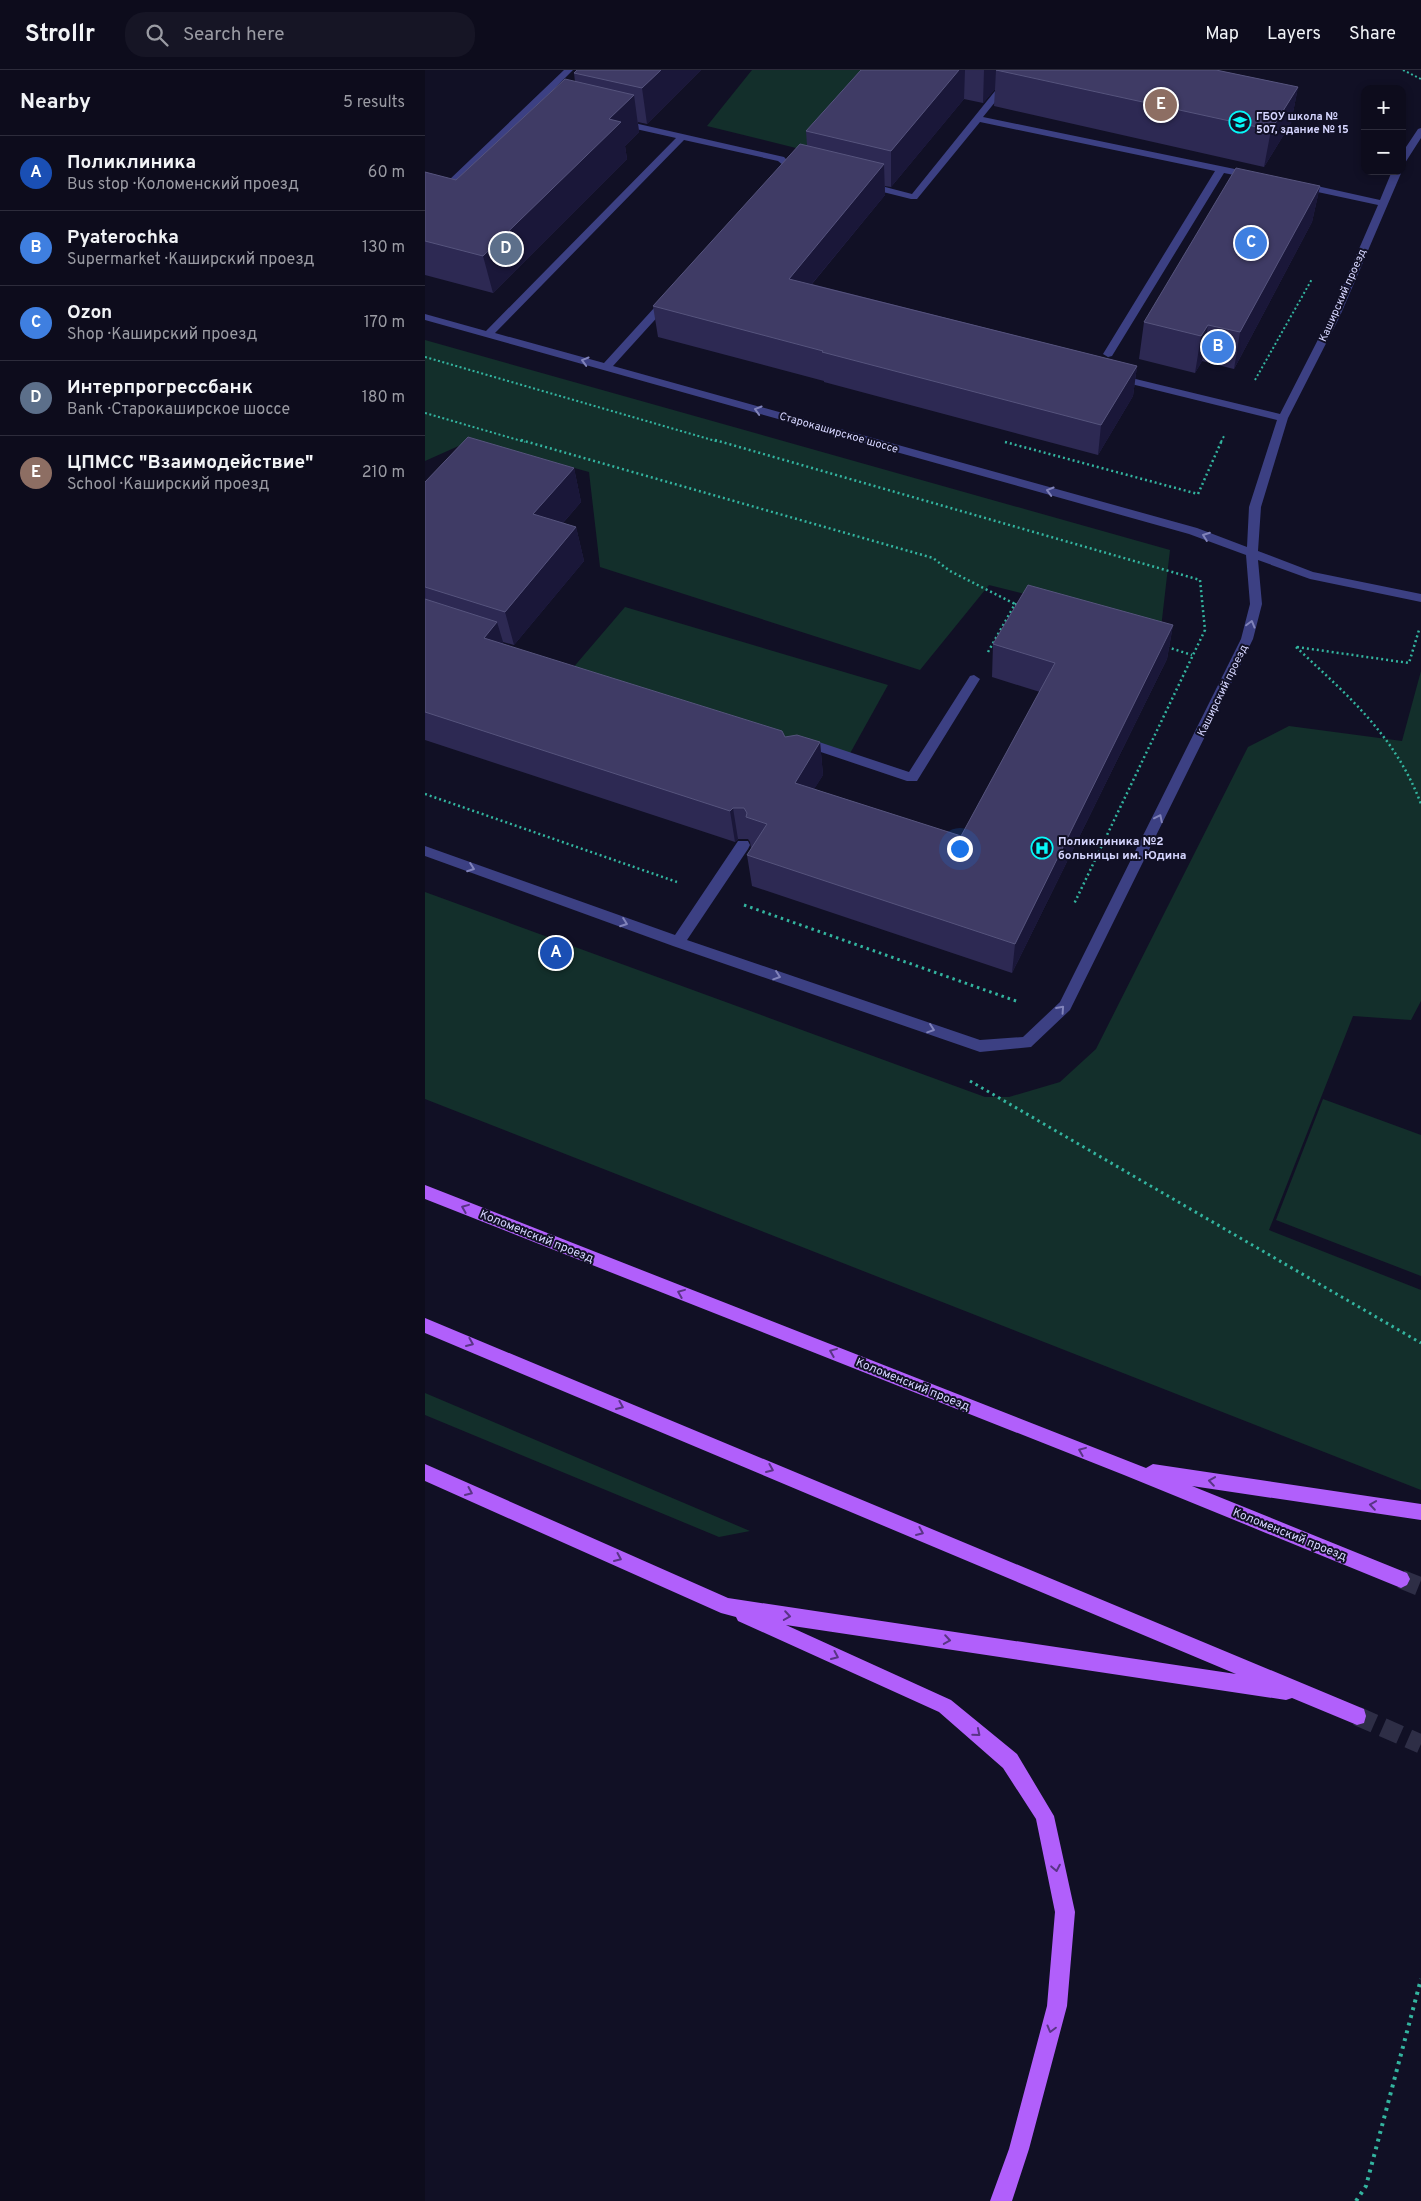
<!DOCTYPE html>
<html lang="en">
<head>
<meta charset="utf-8">
<style>
  body { margin:0; font-family:Overpass,sans-serif; background:#161525; color:#f1f3f6 }
  .controls { position:absolute; right:15px; top:15px; display:grid; overflow:hidden; border-radius:10px; box-shadow:0 2px 8px #0003 }
  .controls button { width:45px; height:45px; display:grid; place-items:center; padding:0; border:0; border-bottom:1px solid #2d2c3b; background:#0d0c1c; color:#f1f3f6; font:25px sans-serif }
  .you { position:absolute; left:534px; top:778px; width:18px; height:18px; margin:-12px; border:4px solid #fff; border-radius:50%; background:#1a73e8; box-shadow:0 0 0 8px #1a73e833 }
  .badge { display:grid; place-items:center; width:32px; height:32px; border-radius:50%; background:#07f8f8; color:#fff; font-size:16px; font-weight:700 }
  .pin { position:absolute; translate:-50% -50%; border:2px solid #fff; box-shadow:0 1px 5px #0006 }
  .list { margin:0; padding:0; list-style:none }
  h2 { display:flex; justify-content:space-between; align-items:center; height:65px; margin:0; padding:0 20px; font-size:21px }
  h2 small { font-size:16px; font-weight:400; color:#9a9ba3 }
  .list li { display:grid; grid-template-columns:32px 1fr auto; gap:15px; align-items:center; box-sizing:border-box; height:75px; padding:0 20px; border-top:1px solid #2d2c3b }
  .list b { display:block; font-size:19px; white-space:nowrap }
  .list p { margin:0; font-size:16px; white-space:nowrap; color:#9a9ba3 }
  .list em { font-size:16px; font-style:normal; color:#9a9ba3 }
  .icon { flex:none; width:28px; height:28px; fill:none; stroke:currentColor; stroke-width:2; stroke-linecap:round; stroke-linejoin:round }
  .map { position:relative; flex:none; width:996px; height:2131px; overflow:hidden }
  header { display:flex; align-items:center; gap:30px; box-sizing:border-box; height:70px; padding:0 25px; background:#0d0c1c; border-bottom:1px solid #2d2c3b }
  header strong { font-size:24px }
  nav { display:flex; gap:28px; margin-inline-start:auto; font-size:18px }
  .search { width:350px; height:45px; background:#161525; display:flex; align-items:center; gap:12px; box-sizing:border-box; padding:0 18px; border-radius:20px; color:#9a9ba3; font-size:19px }
  main { display:flex }
  aside { flex:1; background:#0d0c1c }
  .map>svg:first-child { display:block }
  .green { fill:#132f2b }
  .lines { fill:none; stroke-linecap:round; stroke-linejoin:round }
  .major-tunnel { stroke:#2e2e46; stroke-width:19; stroke-dasharray:19 9; stroke-linecap:butt }
  .path-far3 { stroke:#33b49f; stroke-width:2; stroke-dasharray:2 2.5; stroke-linecap:butt }
  .path-far2 { stroke:#33b49f; stroke-width:2.5; stroke-dasharray:2 3; stroke-linecap:butt }
  .path-far1 { stroke:#33b49f; stroke-width:3; stroke-dasharray:2.5 4; stroke-linecap:butt }
  .path { stroke:#33b49f; stroke-width:4; stroke-dasharray:3 5; stroke-linecap:butt }
  .minor { fill:#3c4083; fill-rule:evenodd }
  .major { fill:#b15ffb; fill-rule:evenodd }
  .wall { fill:#2d2953 }
  .shaded-wall { fill:#1a1739 }
  .building { fill:#3f3b65; stroke:#56547d }
  .oneway { stroke:#8183ba }
  .oneway2 { stroke:#593485 }
  .labels { text-anchor:middle; stroke-width:4; stroke-linejoin:round; paint-order:stroke }
  .far-poi-label { font-size:11px; font-weight:bold; fill:#d5d5fe; stroke:#111025; text-anchor:start }
  .far-street-label { font-size:11px; fill:#d5d5fe; stroke:#111025 }
  .poi-label { font-size:12px; font-weight:bold; fill:#d5d5fe; stroke:#111025; text-anchor:start }
  .street-label { font-size:12px; fill:#d5d5fe; stroke:#111025 }
</style>
</head>
<body>
<header>
<strong>Strollr</strong>
<div class="search"><svg class="icon" aria-label="search" viewBox="0 0 24 24"><circle cx="10" cy="10" r="6"/><path d="M15 15l6 6"/></svg>Search here</div>
<nav><a>Map</a><a>Layers</a><a>Share</a></nav>
</header>
<main>
<aside>
<h2>Nearby<small>5 results</small></h2>
<ul class="list">
<li><span class="badge" style="background:#1a4fb4">A</span><div><b>Поликлиника</b><p>Bus stop · Коломенский проезд</p></div><em>60 m</em></li>
<li><span class="badge" style="background:#3f7fe0">B</span><div><b>Pyaterochka</b><p>Supermarket · Каширский проезд</p></div><em>130 m</em></li>
<li><span class="badge" style="background:#3f7fe0">C</span><div><b>Ozon</b><p>Shop · Каширский проезд</p></div><em>170 m</em></li>
<li><span class="badge" style="background:#5c6f8a">D</span><div><b>Интерпрогрессбанк</b><p>Bank · Старокаширское шоссе</p></div><em>180 m</em></li>
<li><span class="badge" style="background:#8d6e63">E</span><div><b>ЦПМСС &quot;Взаимодействие&quot;</b><p>School · Каширский проезд</p></div><em>210 m</em></li>
</ul>
</aside>
<div class="map">
<svg width="996" height="2131" viewBox="0 0 996 2131">
  <rect width="100%" height="100%" fill="#111025"/>
  <path class="green" d="M327,0H460L387,82L282,56Z
    M0,270L745,480L736,558L564,515L495,600L175,497L164,402L47,370L0,391Z
    M200,537L463,615L423,687L141,606Z
    M996,601V931L986,950L928,946L844,1160L996,1220V1420L0,1029V822L560,1027H584L635,1012L671,979L823,677L864,656L977,671Z
    M898,1029L996,1065V1206L851,1150Z
    M0,1323L325,1461L294,1467L0,1345Z"/>
  <g class="lines">
    <path class="major-tunnel" d="M976,1509L996,1517
      M932,1646L996,1674"/>
    <path class="path-far3" d="M978,0L996,9
      M0,287L294,372
      M830,310L887,209
      M0,343L100,372
      M796,372L799,366"/>
    <path class="path-far2" d="M96,370L508,488L525,501L590,534
      M290,370L775,510L780,560L649,834
      M580,372L773,424L797,370
      M742,577L767,585
      M871,577C923,626 970,665 996,734
      M872,577L984,593L994,560
      M563,582L590,534L592,535
      M0,724L252,812"/>
    <path class="path-far1" d="M319,835L594,932
      M545,1011L996,1273"/>
    <path class="path" d="M931,2131L941,2116L996,1909"/>
    <path class="minor" d="M139,0H148L116,32L135,36V40L111,36L3,140L0,141V133Z
      M587,0H596L558,47L829,103L834,106L829,109L799,103L687,286L683,287L678,284L790,101L555,52L492,129H486L438,117L436,115L441,112L487,124Z
      M196,50L359,87L369,97L364,100L353,91L259,70L70,263L179,293L239,227H247V231L188,296L772,458L822,477L824,437L852,350L686,309L685,307L690,304L855,344L905,246L953,135L874,118L869,115L874,112L955,130L967,101H977L915,246L863,348L836,437L833,481L888,502L996,524V532L885,509L833,490L837,534L828,569L645,940L606,977L555,982L248,876L0,786V776L250,865L313,771H323L325,775L323,779L262,870L555,970L598,967L635,932L816,569L825,534L821,485L764,464L0,250V244L61,261L251,68L193,55V51Z
      M996,58V68L980,93L977,94V83L993,59Z
      M549,605L555,609L492,711H482L378,676L376,673L378,670L382,668L484,702L545,606Z"/>
    <path class="major" d="M0,1115L721,1398L728,1394L996,1434V1450L767,1416L982,1503L985,1509L982,1515L976,1518L699,1405L0,1129Z
      M0,1248L939,1639L941,1646L939,1653L932,1655L867,1628L861,1630L361,1555L526,1630L592,1684L629,1746L650,1842L642,1936L604,2079L587,2131H565L584,2079L622,1936L630,1842L611,1749L578,1698L514,1642L313,1551L311,1547L296,1543L0,1411V1394L303,1528L811,1604L0,1263Z"/>
  </g>
  <path class="wall" d="M152,0H276L222,54L213,52L214,62L200,76L202,89L68,223L0,205V102L31,110L150,12L149,3Z
    M436,0H791L873,17L866,53L839,97L569,36L570,19L558,33L539,29L466,117L460,116V125L387,214L712,296L708,326L673,385L399,312V311L233,267L228,236L382,76L381,61Z
    M895,116L887,152L809,299L777,291L770,303L714,289L719,252Z
    M149,398L156,432L138,453L151,457L159,491L89,575L78,572V574L360,667L395,672L398,705L389,719L536,766L615,622L567,607L568,574L748,555L742,589L587,903L327,816L322,785L327,778H326L325,772L323,769H313L310,772L0,670V412Z"/>
  <path class="shaded-wall" d="M236,0H276L222,54L217,18Z
    M534,0H540L539,29L466,117V81Z
    M559,0H571L570,19L558,33Z
    M873,17L866,53L839,97L846,60Z
    M209,25L214,62L200,76L202,89L68,223L58,186L184,49Z
    M459,94L460,125L366,239L364,209Z
    M895,116L887,152L809,299L815,262Z
    M783,255L777,291L770,303L776,266Z
    M712,296L708,326L673,385L676,355Z
    M149,398L156,432L116,478L108,444Z
    M151,457L159,491L89,575L80,542Z
    M72,552L82,585L59,568Z
    M748,555L742,589L587,903L590,874Z
    M395,672L398,705L373,745L370,713Z
    M308,738L313,769L310,772L305,741Z"/>
  <path class="building" d="M152,0H236L217,18L149,3Z
    M436,0H534L466,81L381,61Z
    M571,0H791L873,17L846,60Z
    M140,9L209,25L184,49L196,52L58,186L0,171V102L31,110Z
    M375,74L459,94L364,209L712,296L676,355L397,282L398,281L228,236Z
    M811,98L895,116L815,262L783,255L776,266L719,252Z
    M43,367L149,398L108,444L151,457L80,542L0,517V412Z
    M603,515L748,555L590,874L322,785L342,754L321,747L322,743L319,738H308L305,741L0,642V529L72,552L59,568L357,661L360,667L372,665L395,672L370,713L536,766L630,593L568,574Z"/>
  <defs><path id="oneway-chevron" d="M-2-3.5L2.5 0L-2 3.5" fill="none" stroke-width="1.6" stroke-linecap="round" stroke-linejoin="round" transform="scale(1.25)"/></defs>
  <g class="oneway">
    <use href="#oneway-chevron" transform="translate(160 291) rotate(-164)"/>
    <use href="#oneway-chevron" transform="translate(333 340) rotate(-164)"/>
    <use href="#oneway-chevron" transform="translate(625 421) rotate(-164)"/>
    <use href="#oneway-chevron" transform="translate(781 466) rotate(-160)"/>
    <use href="#oneway-chevron" transform="translate(826 554) rotate(-75)"/>
    <use href="#oneway-chevron" transform="translate(734 748) rotate(-64)"/>
    <use href="#oneway-chevron" transform="translate(46 798) rotate(20)"/>
    <use href="#oneway-chevron" transform="translate(199 853) rotate(20)"/>
    <use href="#oneway-chevron" transform="translate(352 906) rotate(19)"/>
    <use href="#oneway-chevron" transform="translate(636 939) rotate(-48)"/>
    <use href="#oneway-chevron" transform="translate(506 959) rotate(19)"/>
  </g>
  <g class="oneway2">
    <use href="#oneway-chevron" transform="translate(40 1138) rotate(-158)"/>
    <use href="#oneway-chevron" transform="translate(256 1223) rotate(-158)"/>
    <use href="#oneway-chevron" transform="translate(45 1273) rotate(23)"/>
    <use href="#oneway-chevron" transform="translate(408 1282) rotate(-158)"/>
    <use href="#oneway-chevron" transform="translate(195 1336) rotate(23)"/>
    <use href="#oneway-chevron" transform="translate(657 1381) rotate(-158)"/>
    <use href="#oneway-chevron" transform="translate(345 1399) rotate(23)"/>
    <use href="#oneway-chevron" transform="translate(787 1411) rotate(-172)"/>
    <use href="#oneway-chevron" transform="translate(44 1422) rotate(24)"/>
    <use href="#oneway-chevron" transform="translate(948 1435) rotate(-172)"/>
    <use href="#oneway-chevron" transform="translate(495 1462) rotate(23)"/>
    <use href="#oneway-chevron" transform="translate(193 1488) rotate(24)"/>
    <use href="#oneway-chevron" transform="translate(362 1546) rotate(9)"/>
    <use href="#oneway-chevron" transform="translate(522 1570) rotate(9)"/>
    <use href="#oneway-chevron" transform="translate(410 1586) rotate(24)"/>
    <use href="#oneway-chevron" transform="translate(552 1663) rotate(40)"/>
    <use href="#oneway-chevron" transform="translate(631 1798) rotate(79)"/>
    <use href="#oneway-chevron" transform="translate(626 1959) rotate(105)"/>
  </g>
  <defs>
    <g id="school-ring" transform="scale(1.125)"><circle r="9.5" fill="#111025" stroke="#07f8f8" stroke-width="1.5"/><path d="M0-5L7-2L0 1L-7-2ZM-4 1L0 2.5L4 1V4Q0 6-4 4Z" fill="#07f8f8"/></g>
    <g id="hospital-ring" transform="scale(1.125)"><circle r="9.5" fill="#111025" stroke="#07f8f8" stroke-width="1.5"/><path d="M-5-5h3v3.5h4V-5h3V5h-3V1.5h-4V5h-3Z" fill="#07f8f8"/></g>
  </defs>
  <g fill-rule="evenodd">
    <use href="#school-ring" x="815" y="52"/>
    <use href="#hospital-ring" x="617" y="778"/>
  </g>
  <g class="labels">
    <g class="far-poi-label">
      <text x="831" y="50">ГБОУ школа №<tspan x="831" dy="13">507, здание № 15</tspan></text>
    </g>
    <g class="far-street-label">
      <text transform="translate(917 225) rotate(-66)" y="4">Каширский проезд</text>
      <text transform="translate(414 362) rotate(16)" y="4">Старокаширское шоссе</text>
      <text transform="translate(797 620) rotate(-64)" y="4">Каширский проезд</text>
    </g>
    <g class="poi-label">
      <text x="633" y="775">Поликлиника №2<tspan x="633" dy="14">больницы им. Юдина</tspan></text>
    </g>
    <g class="street-label">
      <text transform="translate(112 1166) rotate(22)" y="4">Коломенский проезд</text>
      <text transform="translate(488 1314) rotate(22)" y="4">Коломенский проезд</text>
      <text transform="translate(865 1464) rotate(22)" y="4">Коломенский проезд</text>
    </g>
  </g>
</svg>
<div class="controls">
<button>+</button>
<button>−</button>
</div>
<div class="you"></div>
<div class="pin badge" style="left:131px;top:883px;background:#1a4fb4">A</div>
<div class="pin badge" style="left:793px;top:277px;background:#3f7fe0">B</div>
<div class="pin badge" style="left:826px;top:173px;background:#3f7fe0">C</div>
<div class="pin badge" style="left:81px;top:179px;background:#5c6f8a">D</div>
<div class="pin badge" style="left:736px;top:35px;background:#8d6e63">E</div>
</div>
</main>
</body>
</html>
